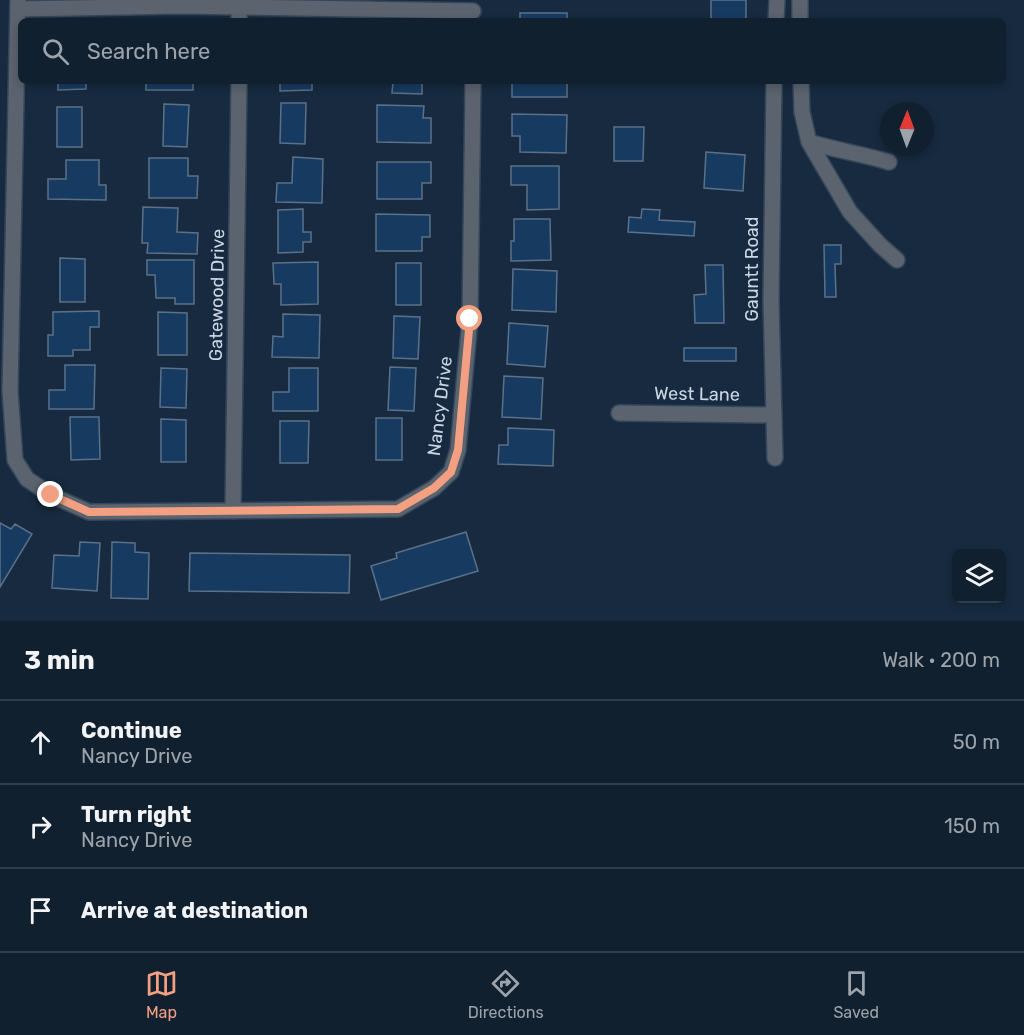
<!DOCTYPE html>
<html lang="en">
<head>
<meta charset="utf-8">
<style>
  body { margin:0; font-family:Rubik,sans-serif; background:#1a2837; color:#f1f3f6 }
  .controls { position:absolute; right:18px; bottom:18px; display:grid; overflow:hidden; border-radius:9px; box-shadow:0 3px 9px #0003 }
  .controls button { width:54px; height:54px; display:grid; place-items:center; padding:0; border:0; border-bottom:2px solid #303e4b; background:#11202f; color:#f1f3f6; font:30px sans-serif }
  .compass { position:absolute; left:880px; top:102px; width:54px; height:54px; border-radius:50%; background:#11202f; box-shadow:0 3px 9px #0003; rotate:1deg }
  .stop { position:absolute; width:18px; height:18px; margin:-14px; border:4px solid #f2a081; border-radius:50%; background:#fff }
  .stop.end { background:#f2a081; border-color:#fff; box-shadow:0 2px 6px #0008 }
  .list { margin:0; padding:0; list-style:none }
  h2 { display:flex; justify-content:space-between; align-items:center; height:78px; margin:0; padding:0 24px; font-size:26px }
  h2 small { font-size:20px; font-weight:400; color:#9ca3aa }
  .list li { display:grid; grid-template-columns:39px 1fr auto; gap:18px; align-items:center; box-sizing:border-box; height:84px; padding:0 24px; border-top:2px solid #303e4b }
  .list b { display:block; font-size:22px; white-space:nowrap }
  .list p { margin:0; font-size:20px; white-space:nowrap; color:#9ca3aa }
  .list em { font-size:20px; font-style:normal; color:#9ca3aa }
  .icon { flex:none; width:33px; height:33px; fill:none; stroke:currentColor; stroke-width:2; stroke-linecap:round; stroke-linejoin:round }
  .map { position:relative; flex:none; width:1024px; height:621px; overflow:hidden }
  .search { position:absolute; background:#11202f; box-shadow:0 3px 9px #0003; left:18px; right:18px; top:18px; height:66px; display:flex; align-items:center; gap:15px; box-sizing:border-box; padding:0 21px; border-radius:9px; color:#9ca3aa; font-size:22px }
  .sheet { height:330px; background:#11202f }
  nav { display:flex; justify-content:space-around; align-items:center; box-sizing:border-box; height:84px; border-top:2px solid #303e4b; background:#11202f; font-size:16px; color:#9ca3aa }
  nav a { display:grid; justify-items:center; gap:3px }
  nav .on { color:#f2a081 }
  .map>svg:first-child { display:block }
  .building { fill:#173b60; stroke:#5b7189; stroke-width:1.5 }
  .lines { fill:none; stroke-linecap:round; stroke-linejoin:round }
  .minor-casing { stroke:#344659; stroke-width:18 }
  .minor { stroke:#5a636e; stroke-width:15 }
  .route { stroke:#f2a081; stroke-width:8 }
  .labels { text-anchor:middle; stroke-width:5; stroke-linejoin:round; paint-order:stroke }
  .street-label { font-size:18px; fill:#cbd7e4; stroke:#172a3f }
</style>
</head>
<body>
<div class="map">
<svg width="1024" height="621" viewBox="0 0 1024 621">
  <rect width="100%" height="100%" fill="#172a3f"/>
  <path class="building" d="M711,0H746V21H711Z
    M520,13H567V21H520Z
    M58,81H86V89L58,90Z
    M146,81H193V90H146Z
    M280,81H312V90L280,91Z
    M393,81H422V94L392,93Z
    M512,81H567V97H512Z
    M281,103H306L305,144L280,143Z
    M164,104L189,105L187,147L163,146Z
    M377,105L424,106L423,118H431V143L377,142Z
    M57,107H82V147H57Z
    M512,114L567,115L566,153L520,152V136H512Z
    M614,127H644L643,161H614Z
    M706,152L745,155L743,191L704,188Z
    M293,157L323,159L322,203L276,202L277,183H292Z
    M149,158H188V176H198L197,198H149Z
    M66,160H99V185H106V200L48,199V179H66Z
    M377,162H431V183H422V199H377Z
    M511,166H559V209L527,210V185H511Z
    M143,207L178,208L177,232L198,233L197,254L147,253L148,243H142Z
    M303,209V232H311V242H303V252L278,253V210Z
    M642,209L660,210L659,220L695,222L694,236L628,232L629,217L641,218Z
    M376,214L430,215V237H422V251H376Z
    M514,219H550L551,260L511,261V241H514Z
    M824,245H841V264H835L836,297H825Z
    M60,258L85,259V302H60Z
    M147,260H194V304H175V298H156L155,275H147Z
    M318,262V304L281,305V284H274L273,263Z
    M396,263H421V305H396Z
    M705,265H723L724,323H695L694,295L706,294Z
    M513,269L557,271L556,312L512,310Z
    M99,311V327H90V350H73V356H48V335H53V312Z
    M158,312L187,313V355H158Z
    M283,314L320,315L319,358L272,357L273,336L283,337Z
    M394,316L420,317L418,359L393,358Z
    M509,323L548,326L545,367L507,364Z
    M684,348H736V361H684Z
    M65,365H95L94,409H49V390H65Z
    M390,367L416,368L414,411L388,410Z
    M161,368L187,369L186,408L160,407Z
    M289,368H318V411H273V392H289Z
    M504,376L543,378L541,419L502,417Z
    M70,417H99L100,459L71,460Z
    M376,418H402V460H376Z
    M161,419L186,420V462H161Z
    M280,421H309L308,463H280Z
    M508,428L554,430L553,466L498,464L499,445H508Z
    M0,523L11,529L15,524L32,534L0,587Z
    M466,532L478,571L381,600L371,566L397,558L396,553Z
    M80,542L100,543L97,591L52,588L54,555L79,556Z
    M112,542L135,543V552L149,553L148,599L111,598Z
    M190,553L350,555L349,593L189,591Z"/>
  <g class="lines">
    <g class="minor-casing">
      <path id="minor" d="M18,0L10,391L15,460L27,479L51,495L89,512L398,509L434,488L451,472L458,450L470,319L473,81
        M239,0V21
        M18,9L180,6L473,11
        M776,21L777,0
        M800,21V0
        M774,81L771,301L775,458
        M801,81L802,112L809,142L850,212L880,245L897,260
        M809,142C835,150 862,154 889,162
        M619,413L773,415
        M233,511L239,81"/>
    </g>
    <use href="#minor" class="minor"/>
  </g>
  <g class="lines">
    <path class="route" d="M51,495L89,512L398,509L434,488L451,472L458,450L470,319"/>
  </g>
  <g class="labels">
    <g class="street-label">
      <text transform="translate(752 269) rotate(-90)" y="6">Gauntt Road</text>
      <text transform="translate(217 295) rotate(-89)" y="6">Gatewood Drive</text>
      <text transform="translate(697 394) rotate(1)" y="6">West Lane</text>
      <text transform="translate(440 406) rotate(-83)" y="6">Nancy Drive</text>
    </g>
  </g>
</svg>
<div class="controls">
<button><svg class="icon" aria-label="layers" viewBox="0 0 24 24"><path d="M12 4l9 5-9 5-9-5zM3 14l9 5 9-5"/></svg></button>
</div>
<svg class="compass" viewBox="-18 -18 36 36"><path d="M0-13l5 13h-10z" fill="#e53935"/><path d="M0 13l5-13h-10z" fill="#9ca3aa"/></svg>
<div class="stop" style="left:470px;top:319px"></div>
<div class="stop end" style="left:51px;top:495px"></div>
<div class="search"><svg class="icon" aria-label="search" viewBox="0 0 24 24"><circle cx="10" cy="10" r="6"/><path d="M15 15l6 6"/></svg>Search here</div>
</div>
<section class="sheet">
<h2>3 min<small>Walk · 200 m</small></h2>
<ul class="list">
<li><svg class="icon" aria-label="ahead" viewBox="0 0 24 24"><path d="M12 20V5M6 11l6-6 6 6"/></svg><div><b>Continue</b><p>Nancy Drive</p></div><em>50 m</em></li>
<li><svg class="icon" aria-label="right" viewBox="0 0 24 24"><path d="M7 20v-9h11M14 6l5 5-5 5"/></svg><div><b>Turn right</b><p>Nancy Drive</p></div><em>150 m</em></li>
<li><svg class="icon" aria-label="arrive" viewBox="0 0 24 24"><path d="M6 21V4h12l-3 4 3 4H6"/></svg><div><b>Arrive at destination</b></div></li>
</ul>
</section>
<nav>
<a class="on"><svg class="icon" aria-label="map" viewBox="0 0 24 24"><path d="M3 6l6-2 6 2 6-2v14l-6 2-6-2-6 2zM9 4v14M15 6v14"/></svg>Map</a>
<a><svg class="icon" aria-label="directions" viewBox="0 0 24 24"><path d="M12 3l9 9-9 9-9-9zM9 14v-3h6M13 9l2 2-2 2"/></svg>Directions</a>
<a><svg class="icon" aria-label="saved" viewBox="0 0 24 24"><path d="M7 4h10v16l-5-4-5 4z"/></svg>Saved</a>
</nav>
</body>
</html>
